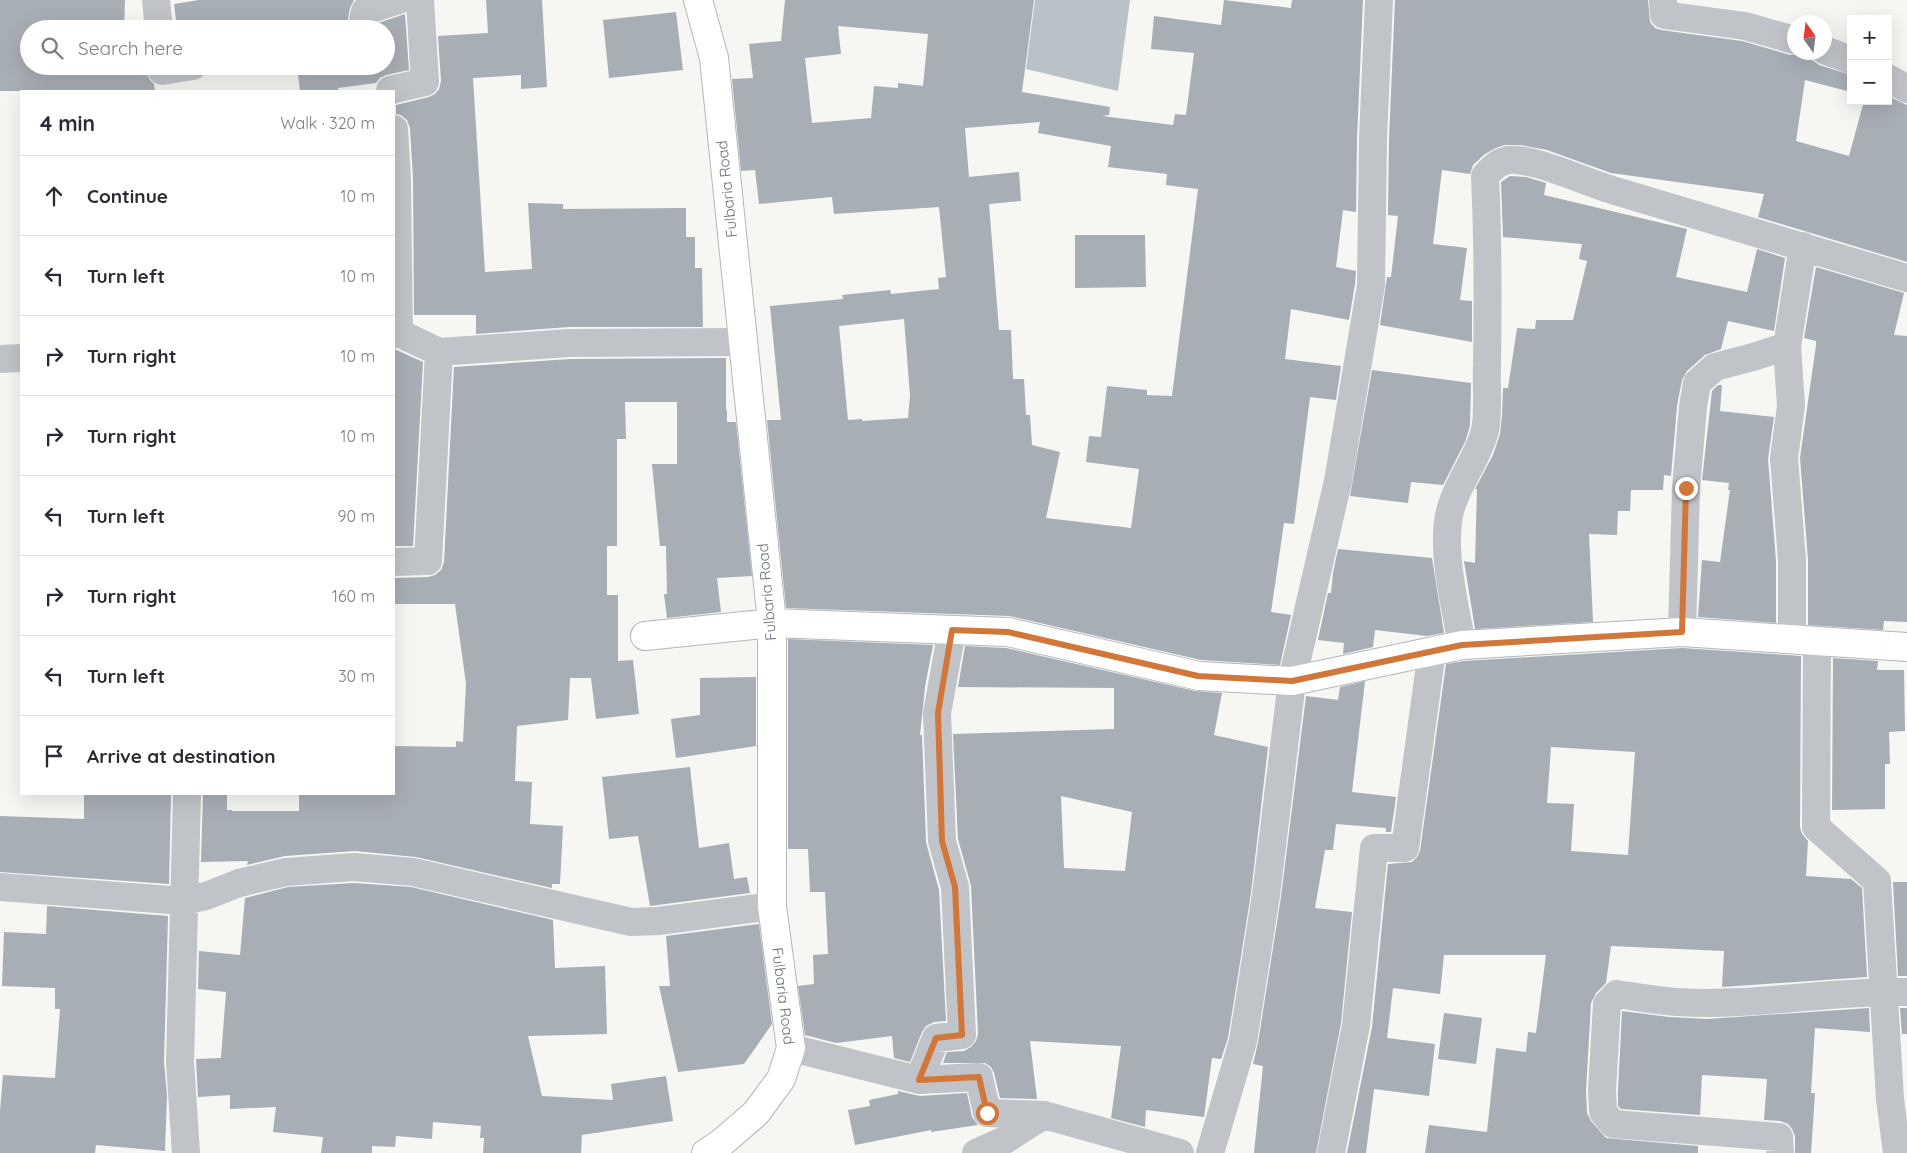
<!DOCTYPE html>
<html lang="en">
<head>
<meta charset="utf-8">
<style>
  body { margin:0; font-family:Quicksand,sans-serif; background:#f7f7f7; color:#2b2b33 }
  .controls { position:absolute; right:15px; top:15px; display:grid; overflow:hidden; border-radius:0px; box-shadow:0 5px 20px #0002 }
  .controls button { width:45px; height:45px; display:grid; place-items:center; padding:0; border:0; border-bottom:1px solid #e1e1e2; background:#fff; color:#2b2b33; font:25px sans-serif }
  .compass { position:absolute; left:1787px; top:15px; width:45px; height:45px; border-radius:50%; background:#fff; box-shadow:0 5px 20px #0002; rotate:346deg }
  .stop { position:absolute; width:15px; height:15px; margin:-11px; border:4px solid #d17739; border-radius:50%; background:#fff }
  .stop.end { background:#d17739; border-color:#fff; box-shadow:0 1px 5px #0008 }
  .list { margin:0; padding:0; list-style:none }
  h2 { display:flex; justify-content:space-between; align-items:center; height:65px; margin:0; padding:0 20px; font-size:21px }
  h2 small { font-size:16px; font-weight:400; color:#7c7c81 }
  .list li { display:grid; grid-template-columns:32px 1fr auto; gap:15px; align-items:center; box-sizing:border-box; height:80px; padding:0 20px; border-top:1px solid #e1e1e2 }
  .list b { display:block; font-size:19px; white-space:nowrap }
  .list em { font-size:16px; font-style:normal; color:#7c7c81 }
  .icon { flex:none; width:28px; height:28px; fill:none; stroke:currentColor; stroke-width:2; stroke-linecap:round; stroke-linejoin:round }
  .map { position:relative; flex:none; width:1907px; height:1153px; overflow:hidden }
  .search { position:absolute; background:#fff; box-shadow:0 5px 20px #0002; left:20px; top:20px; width:375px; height:55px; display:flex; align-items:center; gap:12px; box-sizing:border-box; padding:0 18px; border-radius:28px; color:#7c7c81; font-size:19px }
  .panel { position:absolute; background:#fff; box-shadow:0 5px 20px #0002; left:20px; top:90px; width:375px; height:705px; border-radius:0px }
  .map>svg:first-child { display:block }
  .water { fill:#bbc2c7 }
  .building { fill:#a8aeb5; fill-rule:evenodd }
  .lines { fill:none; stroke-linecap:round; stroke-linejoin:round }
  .secondary-casing { stroke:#b3b6bb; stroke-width:30 }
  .street { stroke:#c0c3c7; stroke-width:28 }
  .secondary { stroke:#fff; stroke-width:28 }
  .route { stroke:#d17739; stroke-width:6 }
  .labels { text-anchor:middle; stroke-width:5; stroke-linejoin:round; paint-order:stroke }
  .street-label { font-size:15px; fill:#687281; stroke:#fff }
</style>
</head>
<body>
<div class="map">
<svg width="1907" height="1153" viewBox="0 0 1907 1153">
  <rect width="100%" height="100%" fill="#f6f6f3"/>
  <path class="water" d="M1035,0H1130L1118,91L1026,69Z"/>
  <path class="building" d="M0,0H125L124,29H131H29V66H147V74L150,80L154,84L155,91H0Z
    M199,0H354L350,8L346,29H177L174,4Z
    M486,0H542L547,87L521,89V75L473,78L485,272L532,269L528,203L563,204V209L686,208V237H695V268H702L703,327H569L476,334V315H414L413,178L410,128L407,120L401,115L396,114V105L429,97L435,94L439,89L441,81L438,36L488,33Z
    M785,0H1034L1022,92L1110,107L1109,115L1102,116L1173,125L1175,114L1186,115L1194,53L1151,49L1154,16L1221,25L1224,0L1291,8L1292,0H1363L1357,138L1356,212L1343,210L1336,267L1356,271L1355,284L1349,320L1291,309L1285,359L1341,366L1336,400L1310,397L1294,524L1284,523L1271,612L1291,615L1280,665L1201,660L1009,616L786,608L767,420H781L770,306L843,299L842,295L890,290L891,294L939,289L938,278L946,277L939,207L834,214L832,197L759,204L755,170L741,171L732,79L753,78L749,44L781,41ZM838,26L928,34L923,86L898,83V88L874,86L871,118L812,123L805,58L841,54ZM1040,122L1038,133L1111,146L1108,167L1167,174L1166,185L1198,189L1172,396L1147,395V390L1107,386L1101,437L1089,436L1086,462L1139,469L1131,528L1046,518L1060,452L1032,445L1030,415H1026L1024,379H1013L1011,330H999L989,204L1021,201L1019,172L969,177L965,128ZM904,319L910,395L908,418L862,421V419L848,420L839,326Z
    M1395,0H1648L1650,22L1655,28L1661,30L1742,41L1790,55L1801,54L1810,56L1812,60L1819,65L1851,75V92L1805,80L1796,141L1849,156L1864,101H1888V96L1907,105V262L1758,217L1764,194L1611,173L1547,150L1520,145H1505L1496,148L1485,154L1473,165L1470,174L1442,170L1433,244L1467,248L1460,300L1472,301V342L1380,325L1387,277H1391L1398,216L1388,215L1389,139Z
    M676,12L683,70L609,78L603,20Z
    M405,14L409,70L386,75L380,78L376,83L338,88L339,91H300L297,66H386V29H377L378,23Z
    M1510,176L1526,177L1546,183L1544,195L1687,229L1676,277L1747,292L1757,249L1785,258L1774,331L1728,321L1721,349L1705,355L1687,371L1682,380L1677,406L1671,476L1664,475L1663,490H1631L1630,511H1618L1617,535L1589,534L1593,622L1475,629L1464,561L1475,563L1477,489H1475L1493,455L1500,434L1502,416L1503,388H1508L1517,328L1535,329L1536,320H1573L1587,261L1579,259L1582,244L1503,237L1501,182Z
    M1075,235H1145L1146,287L1075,288Z
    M1816,267L1904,293L1894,335L1907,336V622L1884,621L1883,630L1808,625V559L1800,458L1816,345V341L1804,338Z
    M394,349L423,362L413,546H394Z
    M726,358V410H727V422H736L752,576L717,578L721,612L667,618L664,594H667L666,546H660L652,464H677V402H625L626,439H617V546H607V595H618V661L633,660L639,714L596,719L591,678H570L568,720L517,726L515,781L532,782L530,824L563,826L560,884H552V888L416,857L355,851L285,856L247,865L248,861L201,862L203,794H227V810H232V811H299V794H394V746L456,747V741L463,742L466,684L455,604H394V578L428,577L435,575L441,570L444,562L454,367L570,359Z
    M1372,370L1471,383L1470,426L1465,442L1443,485L1411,482L1408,503L1350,496Z
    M1718,385H1722L1720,411L1774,417L1768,459L1776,561V623L1698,617L1702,560L1720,562L1730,490H1728L1729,483L1702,480L1712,391Z
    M1338,549L1432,558L1444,633L1427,636L1375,630L1373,647L1343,654L1344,643L1318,640L1328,593H1331L1333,573Z
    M788,639L933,645L925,687L920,735H922L926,842L939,890L946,1021L934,1022L926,1026L922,1032L910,1062L894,1058L892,1036L836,1043L805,1035L798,986L814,984L813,955L828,954L825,892H810L808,849H788Z
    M965,646L1006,648L1195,691L1222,693L1214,735L1268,747L1251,893L1228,1038L1221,1059L1212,1058L1204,1117L1146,1110L1145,1127L1111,1118L1121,1046L1030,1041L1037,1099L1000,1098L994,1073L991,1067L985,1063H943L947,1052L964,1051L971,1047L976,1041L978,1034L971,886L958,839L953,734L1114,729V688L958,687ZM1061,796L1132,812L1125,871L1064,868Z
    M1682,648L1801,656L1800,827L1802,834L1808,841L1806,876L1851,879L1862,888L1867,977L1722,987L1724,951L1611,946L1606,983L1596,993L1591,1003L1586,1091L1587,1113L1591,1121L1606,1138L1698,1146V1153H1425L1429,1125L1487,1132L1496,1048L1526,1052L1528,1032L1536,1033L1546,955H1444L1440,994L1393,988L1387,1038L1435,1044L1429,1096L1374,1089L1366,1153H1347L1372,1027L1388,864L1412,862L1417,857L1420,851L1446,664L1464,661ZM1551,747L1635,752L1628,855L1571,851L1574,804L1547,803Z
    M1833,658L1878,661L1877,670H1904L1905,731L1889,732L1890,764H1885V809L1832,810Z
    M756,677V746L676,758L671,719L700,715V678Z
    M1365,681L1352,792L1396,797L1391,832H1386V828L1336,824L1333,850H1325L1315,908L1352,912L1341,1023L1316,1153H1254L1263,1066L1253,1064L1258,1043L1281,897L1306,696L1338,700L1340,687Z
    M690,767L699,848L729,843L734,879L747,877L750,893L650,906L638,836L609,839L602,777Z
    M84,794H171L169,884L0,872V816L84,819Z
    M1893,882H1907V976H1898Z
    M354,883L411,887L553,920L555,968L605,966L607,1034L528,1036L542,1096L613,1100L611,1084L666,1076L673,1121L582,1135L581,1153H483L484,1138H480L481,1126L433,1122L432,1139L396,1136L395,1147L372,1146V1153H321L323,1137L273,1132L276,1107L230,1109V1095L198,1097L196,1059L221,1058L226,992L198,989L199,951L240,955L245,898L288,887Z
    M47,906L168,916L164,1062L167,1095L165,1151L96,1145L95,1153H0V1111L3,1075L55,1078L60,1009H55V988L2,986L4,932L46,934Z
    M759,924L772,1024L744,1064L678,1072L659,986H670L666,936Z
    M1869,1008L1870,1032L1815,1028L1811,1093H1815L1811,1153H1795V1136L1792,1129L1788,1124L1780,1121L1764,1120L1767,1079L1702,1075L1700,1115L1621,1109L1618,1106V1090L1622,1011L1669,1017L1707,1019Z
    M1900,1008H1907V1034H1902Z
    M1444,1013L1482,1018L1476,1064L1438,1059Z
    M898,1091L920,1096L967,1093L972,1117L978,1125L931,1132V1130L855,1145L848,1110L870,1106L869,1100L898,1094Z"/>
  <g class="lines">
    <g class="secondary-casing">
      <path id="secondary" d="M698,0L714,58L772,623V906L791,1048L781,1079L756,1113L720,1144L706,1153
        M645,636L772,623L1008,632L1199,676L1292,681L1462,645L1682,632L1907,647"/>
    </g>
    <path class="street" d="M156,0L159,29
      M1663,0L1664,15L1745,26L1794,40
      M361,29L365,11L399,0
      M1824,50L1851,60
      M162,71L193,66
      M1888,78L1907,89
      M390,91V90L425,82L420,0
      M394,129L397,178L399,333
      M394,334L399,333L439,352L428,561L394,562
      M1787,346L1791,406L1784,458L1792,560V639
      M439,352L569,343L743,342
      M0,359L21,358
      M1682,632L1686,488L1693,407L1697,383L1715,367L1753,357L1787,346L1803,246
      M1817,641L1816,827L1877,881L1890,1099L1897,1153
      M1462,645C1455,604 1437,538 1454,499C1463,475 1479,455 1485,430C1489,414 1486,383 1487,365C1488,302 1488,239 1485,176C1494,166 1502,158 1517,160C1550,164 1589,184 1622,193C1717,221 1812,249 1907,278
      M1292,681L1338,481L1371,285L1373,139L1379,0
      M0,887L183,901L206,896L239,883L286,872L354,867L413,872L631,922L658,921L772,906
      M791,1048L919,1080L979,1077L987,1113L1044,1115L1180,1153
      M919,1080L936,1038L962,1035L955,887L942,841L937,713L952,630
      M186,1153L180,1062L187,794
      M976,1153L1005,1140L1044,1115
      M1210,1153L1243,1041L1266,895L1292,681
      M1331,1153L1356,1025L1374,848H1405L1432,651
      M1780,1153L1779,1137L1613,1124L1603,1112L1602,1090L1607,1004L1617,994C1637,997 1658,1001 1678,1002C1755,1007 1831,990 1907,992"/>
    <use href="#secondary" class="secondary"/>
  </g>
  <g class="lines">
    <path class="route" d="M987,1113L979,1077L919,1080L936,1038L962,1035L955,887L942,841L938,713L952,630L1008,632L1198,676L1292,681L1462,645L1682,632L1686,488"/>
  </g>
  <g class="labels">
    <g class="street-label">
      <text transform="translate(727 189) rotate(-96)" y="5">Fulbaria Road</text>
      <text transform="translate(767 592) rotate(-95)" y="5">Fulbaria Road</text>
      <text transform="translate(783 996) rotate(83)" y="5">Fulbaria Road</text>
    </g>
  </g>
</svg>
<div class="controls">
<button>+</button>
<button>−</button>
</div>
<svg class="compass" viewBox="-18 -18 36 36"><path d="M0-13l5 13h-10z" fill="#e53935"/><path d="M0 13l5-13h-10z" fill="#7c7c81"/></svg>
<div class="stop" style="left:987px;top:1113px"></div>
<div class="stop end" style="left:1686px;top:488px"></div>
<div class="search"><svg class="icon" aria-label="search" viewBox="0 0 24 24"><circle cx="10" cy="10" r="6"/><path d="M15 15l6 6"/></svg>Search here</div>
<section class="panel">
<h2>4 min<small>Walk · 320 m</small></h2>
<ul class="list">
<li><svg class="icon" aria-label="ahead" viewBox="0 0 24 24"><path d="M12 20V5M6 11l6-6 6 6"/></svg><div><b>Continue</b></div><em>10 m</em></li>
<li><svg class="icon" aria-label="left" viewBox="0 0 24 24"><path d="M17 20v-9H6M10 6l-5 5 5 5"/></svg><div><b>Turn left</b></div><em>10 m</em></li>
<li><svg class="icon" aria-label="right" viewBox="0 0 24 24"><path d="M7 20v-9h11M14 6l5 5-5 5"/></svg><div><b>Turn right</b></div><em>10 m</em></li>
<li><svg class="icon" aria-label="right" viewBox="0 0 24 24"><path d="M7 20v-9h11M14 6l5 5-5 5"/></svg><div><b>Turn right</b></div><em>10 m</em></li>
<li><svg class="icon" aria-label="left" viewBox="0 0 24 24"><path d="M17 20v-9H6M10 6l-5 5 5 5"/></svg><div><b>Turn left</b></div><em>90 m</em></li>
<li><svg class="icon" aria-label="right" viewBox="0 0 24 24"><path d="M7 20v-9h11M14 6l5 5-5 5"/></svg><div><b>Turn right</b></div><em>160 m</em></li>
<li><svg class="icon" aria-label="left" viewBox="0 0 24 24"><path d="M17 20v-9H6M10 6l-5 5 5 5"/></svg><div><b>Turn left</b></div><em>30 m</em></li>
<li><svg class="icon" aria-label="arrive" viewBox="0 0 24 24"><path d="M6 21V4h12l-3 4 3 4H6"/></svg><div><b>Arrive at destination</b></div></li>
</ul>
</section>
</div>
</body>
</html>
